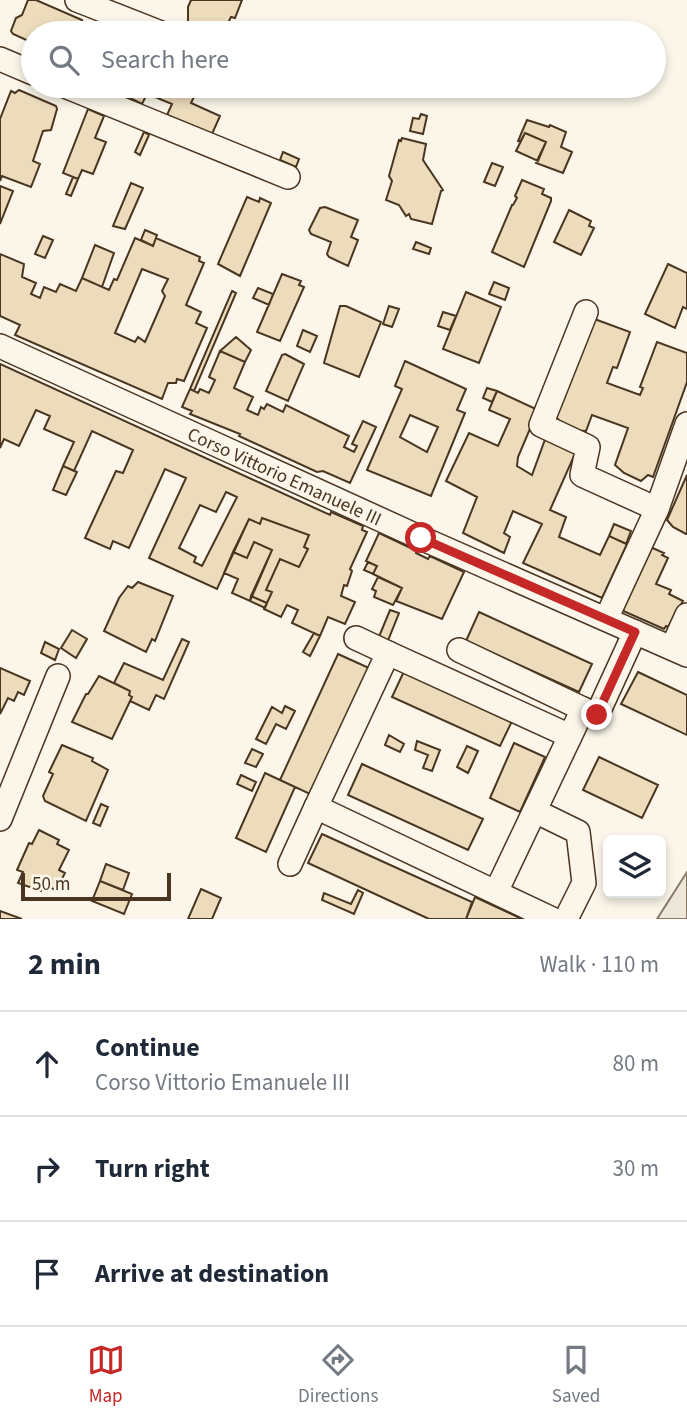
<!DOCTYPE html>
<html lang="en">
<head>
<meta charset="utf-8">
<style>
  body { margin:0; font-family:"Source Sans 3",sans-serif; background:#f6f6f7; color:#1f2937 }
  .controls { position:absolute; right:21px; bottom:21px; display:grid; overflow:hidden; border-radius:10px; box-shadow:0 4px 10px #0003 }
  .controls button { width:63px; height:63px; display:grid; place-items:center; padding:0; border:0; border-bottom:2px solid #e0e1e3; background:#fff; color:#1f2937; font:35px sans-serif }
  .scale { position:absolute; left:21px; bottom:18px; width:150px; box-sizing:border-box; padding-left:7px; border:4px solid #4a3520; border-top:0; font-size:19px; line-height:24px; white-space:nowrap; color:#4a3520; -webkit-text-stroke:5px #fbf6e9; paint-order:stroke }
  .stop { position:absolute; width:21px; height:21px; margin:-16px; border:5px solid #c62828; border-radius:50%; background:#fff }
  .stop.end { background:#c62828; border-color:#fff; box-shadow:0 2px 7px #0008 }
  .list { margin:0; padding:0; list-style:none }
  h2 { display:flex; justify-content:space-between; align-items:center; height:91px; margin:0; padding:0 28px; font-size:30px }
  h2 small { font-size:23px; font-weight:400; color:#747a83 }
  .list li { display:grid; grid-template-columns:46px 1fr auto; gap:21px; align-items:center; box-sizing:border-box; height:105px; padding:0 28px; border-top:2px solid #e0e1e3 }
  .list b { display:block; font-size:26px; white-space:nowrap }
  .list p { margin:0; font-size:23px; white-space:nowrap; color:#747a83 }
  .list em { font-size:23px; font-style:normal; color:#747a83 }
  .icon { flex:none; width:38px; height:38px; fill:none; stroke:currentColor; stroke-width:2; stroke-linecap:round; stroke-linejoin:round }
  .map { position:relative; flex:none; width:687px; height:919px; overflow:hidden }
  .search { position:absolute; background:#fff; box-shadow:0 4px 10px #0003; left:21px; right:21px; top:21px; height:77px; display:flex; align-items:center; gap:18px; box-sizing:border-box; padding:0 24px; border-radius:38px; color:#747a83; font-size:26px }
  .sheet { height:406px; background:#fff }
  nav { display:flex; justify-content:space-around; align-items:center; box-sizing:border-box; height:98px; border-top:2px solid #e0e1e3; background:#fff; font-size:19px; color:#747a83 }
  nav a { display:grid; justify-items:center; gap:4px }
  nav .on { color:#c62828 }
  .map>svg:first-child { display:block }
  .parking { fill:#ede7d9; stroke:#887966; stroke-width:2 }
  .building { fill:#ecdcbc; stroke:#4a3520; stroke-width:2; fill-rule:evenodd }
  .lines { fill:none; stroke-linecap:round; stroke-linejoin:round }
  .minor-casing { stroke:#4a3520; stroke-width:26 }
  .minor { stroke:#fbf6e9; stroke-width:23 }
  .route { stroke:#c62828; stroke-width:9 }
  .labels { text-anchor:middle; stroke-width:5; stroke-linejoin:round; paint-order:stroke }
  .street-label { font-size:19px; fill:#4a3520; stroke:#fbf6e9 }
</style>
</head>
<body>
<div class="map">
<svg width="687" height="919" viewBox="0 0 687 919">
  <rect width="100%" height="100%" fill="#fbf6e9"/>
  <path class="parking" d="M687,872V919H657Z"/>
  <path class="building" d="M28,0H36L82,20L83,25L79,33H33V43L13,34L11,31L16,18L22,15Z
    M191,0H242L235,18L231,17L223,33H215L188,24V7Z
    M104,25L122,33H100Z
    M133,86H142L139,91L147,94L142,104L128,97Z
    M154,86H199L191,103L220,116L212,134L167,115L172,104L150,95Z
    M19,90L56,106L57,109L51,130L43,131L33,161L40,164L31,187L2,176L0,181V119L11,91L15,93Z
    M88,109L104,116L95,138L106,142L93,174L82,170L78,179L63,173Z
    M421,114L427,116L423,134L410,131L413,118L419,119Z
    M527,120L549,127L550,125L566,132L561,147L572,152L563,173L536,163L546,142L525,133L520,142L518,141Z
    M144,132L149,135L140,155L135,152Z
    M525,133L546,142L538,161L516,151Z
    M402,138L426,144L423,160L443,190L441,191L432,224L411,219L409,214L406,216L399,205L386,200L392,181L389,176L399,140L401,141Z
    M283,152L299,159L296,167L280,160Z
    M492,163L503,167L495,186L484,182Z
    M73,177L78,179L71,196L66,194Z
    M522,180L544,189L542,194L551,198V201L524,267L492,252L512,205H513L517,198L515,196Z
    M131,183L143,188L125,229L113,226Z
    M0,186L13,191L0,224Z
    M247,197L259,202L260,198L271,203L240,276L218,264Z
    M325,207L358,220L351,237L358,240L348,266L329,257L327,254L331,242L311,234L309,230L320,208Z
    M569,210L591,221L589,226L594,228L581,255L554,242Z
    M145,230L157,235L153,246L141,240Z
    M43,236L53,240L45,258L35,254Z
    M135,238L153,246L156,238L200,257L199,261L204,263L186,305L201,312L196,323L207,328L184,381L177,379L176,383H168L162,399L15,335L20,325L0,316V254L24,264L22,277L36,283L31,294L40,298L44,287L56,292L60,284L76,291L82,278L109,290L114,279L117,280ZM142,269L168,279L162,291L165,296L145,342L138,337L135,342L115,333Z
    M416,242L431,248L429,254L413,249Z
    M95,245L114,253L102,287L82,278Z
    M668,264L687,273V309L683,307L675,328L645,314Z
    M282,274L301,281L299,285L304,287L280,341L257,332Z
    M494,282L509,288L505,300L489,294Z
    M258,288L273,294L269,305L253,298Z
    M232,291L236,293L194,391L190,389Z
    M466,292L501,307L479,363L443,349Z
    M340,306H346L381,322L359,377L324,363Z
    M389,306L399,309L392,327L383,324Z
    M443,312L456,316L450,330L438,326Z
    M589,317L630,332L617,368L613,367L607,383L640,395L643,388L640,387L657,342L687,353V382L653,477L648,475L641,481L624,473L615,465L628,428L592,415L586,431L566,430L556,423L558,419L553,417Z
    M303,330L317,336L310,352L297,346Z
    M236,337L251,350L245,362L220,351Z
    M220,351L245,362L234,388L253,397L247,410L258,415L261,407L264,409L267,404L283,412L286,405L349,436L344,447L354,452L357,446L352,444L363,421L376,427L350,483L323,471L317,472L239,436L240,434L190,414L192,411L182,407L190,389L198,393L200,389L209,393L215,380L209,377Z
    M285,354L304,364L288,401L266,391L282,355Z
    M405,361L466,389L457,410L465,413L431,496L367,470L402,389L395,386ZM410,415L438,427L427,452L400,437Z
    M0,364L330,515L331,512L363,526L362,530L367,532L350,569L352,571L347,586L344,585L341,596L355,602L345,624L328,617L320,636L292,623L298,610L287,605L281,617L264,609L272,592L266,590L280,559L299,567L308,549L304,547L309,535L262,518L260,524L249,519L217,589L149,558L186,478L165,469L129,548L113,541L110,549L85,538L116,471L123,473L133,450L92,431L74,471L63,466L74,442L44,429L50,416L36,410L19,446L4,439L0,448ZM226,492L237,497L202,566L194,562L196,557L179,548L200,505L216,512Z
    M487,388L497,391L492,402L483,398Z
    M497,391L538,410L518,457L517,466L532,475L547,434L578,447L550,510L566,517L559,537L600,555L609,536L627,544L602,598L523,563L542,524L513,511L504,533L510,537L504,553L463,533L477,497L446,481L469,433L498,446L510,419L489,410Z
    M63,466L77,472L66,495L53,490Z
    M687,475V534H686L673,527L667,520Z
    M262,518L309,535L304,547L308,549L299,567L280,559L266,590L272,592L267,603L251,596L272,550L254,542L247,558L233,552L249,519L260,524Z
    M614,524L631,531L626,544L609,536Z
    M379,533L417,551L416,553L428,559L430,556L464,572L442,619L396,601L402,588L373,574L377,566L366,561Z
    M254,542L272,550L250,601L232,593L238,579L224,573L233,552L247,558Z
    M648,546L664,553L662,555L668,558L656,584L671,590L669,594L683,601L668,627L666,626L664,629L621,610Z
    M368,562L377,566L373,574L364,570Z
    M378,577L402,588L393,605L374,597L376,591L372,589Z
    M138,582L173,596L155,641L152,639L146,652L104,631L119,598L128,586L132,588Z
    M251,596L267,603L265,608L250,601Z
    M390,610L399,613L387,643L378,639Z
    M479,612L592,664L579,692L466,641Z
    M72,630L87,639L76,658L61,648Z
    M314,633L320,636L310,656L303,652Z
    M182,639L189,642L164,699L156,695L149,710L130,701L132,697L129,695L130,691L114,683L124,663L163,680Z
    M45,642L59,649L55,660L41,653Z
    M338,654L369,668L310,794L280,780Z
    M406,667L514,717L500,746L392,697Z
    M0,668L30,681L24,695L18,692L14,701L8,698L0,714Z
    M638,672L687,695V735L621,704Z
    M99,676L130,691L129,695L132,697L112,739L72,722L86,694H88Z
    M285,706L295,711L286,729L276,724L266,744L256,739L272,707L282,713Z
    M389,735L404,744L400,752L385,745Z
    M417,741L440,750L432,771L423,768L428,755L415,750Z
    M514,743L545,757L520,812L490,798Z
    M62,745L93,758L92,761L108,770L86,821L45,801L43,796L53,774L49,772Z
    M467,746L478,751L468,773L457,767Z
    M252,749L263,754L256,767L245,763Z
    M599,757L658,785L642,818L583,790Z
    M362,764L483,819L468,850L348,795Z
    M265,773L295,787L266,852L236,838Z
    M241,775L256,782L252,791L237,784Z
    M101,804L108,807L100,826L93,823Z
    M39,830L59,840L57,844L69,850L59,870L65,873L56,890L44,885L41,891L18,883L23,872L17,870L29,843L32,844Z
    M322,834L472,902L466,919H429L308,863Z
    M106,864L129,873L123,890L100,881Z
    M100,881L132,894L124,914L92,901Z
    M201,889L221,898L212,919H188Z
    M358,890L363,893L354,914L322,900L324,893L351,904Z
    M475,897L522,919H466Z
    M0,911L22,919H0Z"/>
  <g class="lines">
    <g class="minor-casing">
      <g id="minor">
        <path d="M77,0L161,33"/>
        <path d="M0,59L33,73"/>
        <path d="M65,86L288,177"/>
        <path d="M586,312L541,425L588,447L582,475L657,509"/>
        <path id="s1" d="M0,346L421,538L687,655"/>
        <path d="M606,619L657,509L687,424"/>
        <path d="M356,638L388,653"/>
        <path d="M672,648L687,615"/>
        <path d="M459,650L583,709"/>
        <path d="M535,811L578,832L584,883L566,919"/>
        <path d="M0,819L58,676"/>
        <path d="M290,864L316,807"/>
        <path d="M496,892L583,709L597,715L635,632"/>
        <path d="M552,919L316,807L388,653L570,736"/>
      </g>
    </g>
    <use href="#minor" class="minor"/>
  </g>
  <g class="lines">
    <path class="route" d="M421,538L635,632L597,715"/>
  </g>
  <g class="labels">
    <g class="street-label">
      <text dy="7" stroke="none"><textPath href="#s1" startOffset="313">Corso Vittorio Emanuele III</textPath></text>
    </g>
  </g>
</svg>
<div class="controls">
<button><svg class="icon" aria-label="layers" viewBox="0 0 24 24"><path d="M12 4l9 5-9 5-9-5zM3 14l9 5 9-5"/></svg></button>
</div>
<div class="scale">50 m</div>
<div class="stop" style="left:421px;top:538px"></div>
<div class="stop end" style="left:597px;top:715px"></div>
<div class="search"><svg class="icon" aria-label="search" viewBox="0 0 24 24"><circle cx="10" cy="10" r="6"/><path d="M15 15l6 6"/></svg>Search here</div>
</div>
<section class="sheet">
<h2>2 min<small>Walk · 110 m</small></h2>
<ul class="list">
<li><svg class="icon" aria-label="ahead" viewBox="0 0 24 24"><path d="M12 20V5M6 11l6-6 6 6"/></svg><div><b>Continue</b><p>Corso Vittorio Emanuele III</p></div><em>80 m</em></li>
<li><svg class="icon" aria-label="right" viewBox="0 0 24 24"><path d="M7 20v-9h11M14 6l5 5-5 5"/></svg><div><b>Turn right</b></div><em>30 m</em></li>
<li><svg class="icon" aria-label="arrive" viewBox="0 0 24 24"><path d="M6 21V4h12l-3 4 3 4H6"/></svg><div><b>Arrive at destination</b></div></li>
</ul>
</section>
<nav>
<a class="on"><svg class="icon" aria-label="map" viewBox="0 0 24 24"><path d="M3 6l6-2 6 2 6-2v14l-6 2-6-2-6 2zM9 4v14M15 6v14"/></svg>Map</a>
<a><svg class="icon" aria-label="directions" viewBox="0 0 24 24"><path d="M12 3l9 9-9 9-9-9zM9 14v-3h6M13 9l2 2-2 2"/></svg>Directions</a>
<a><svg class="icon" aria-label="saved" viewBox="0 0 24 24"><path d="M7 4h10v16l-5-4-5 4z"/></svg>Saved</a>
</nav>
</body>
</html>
